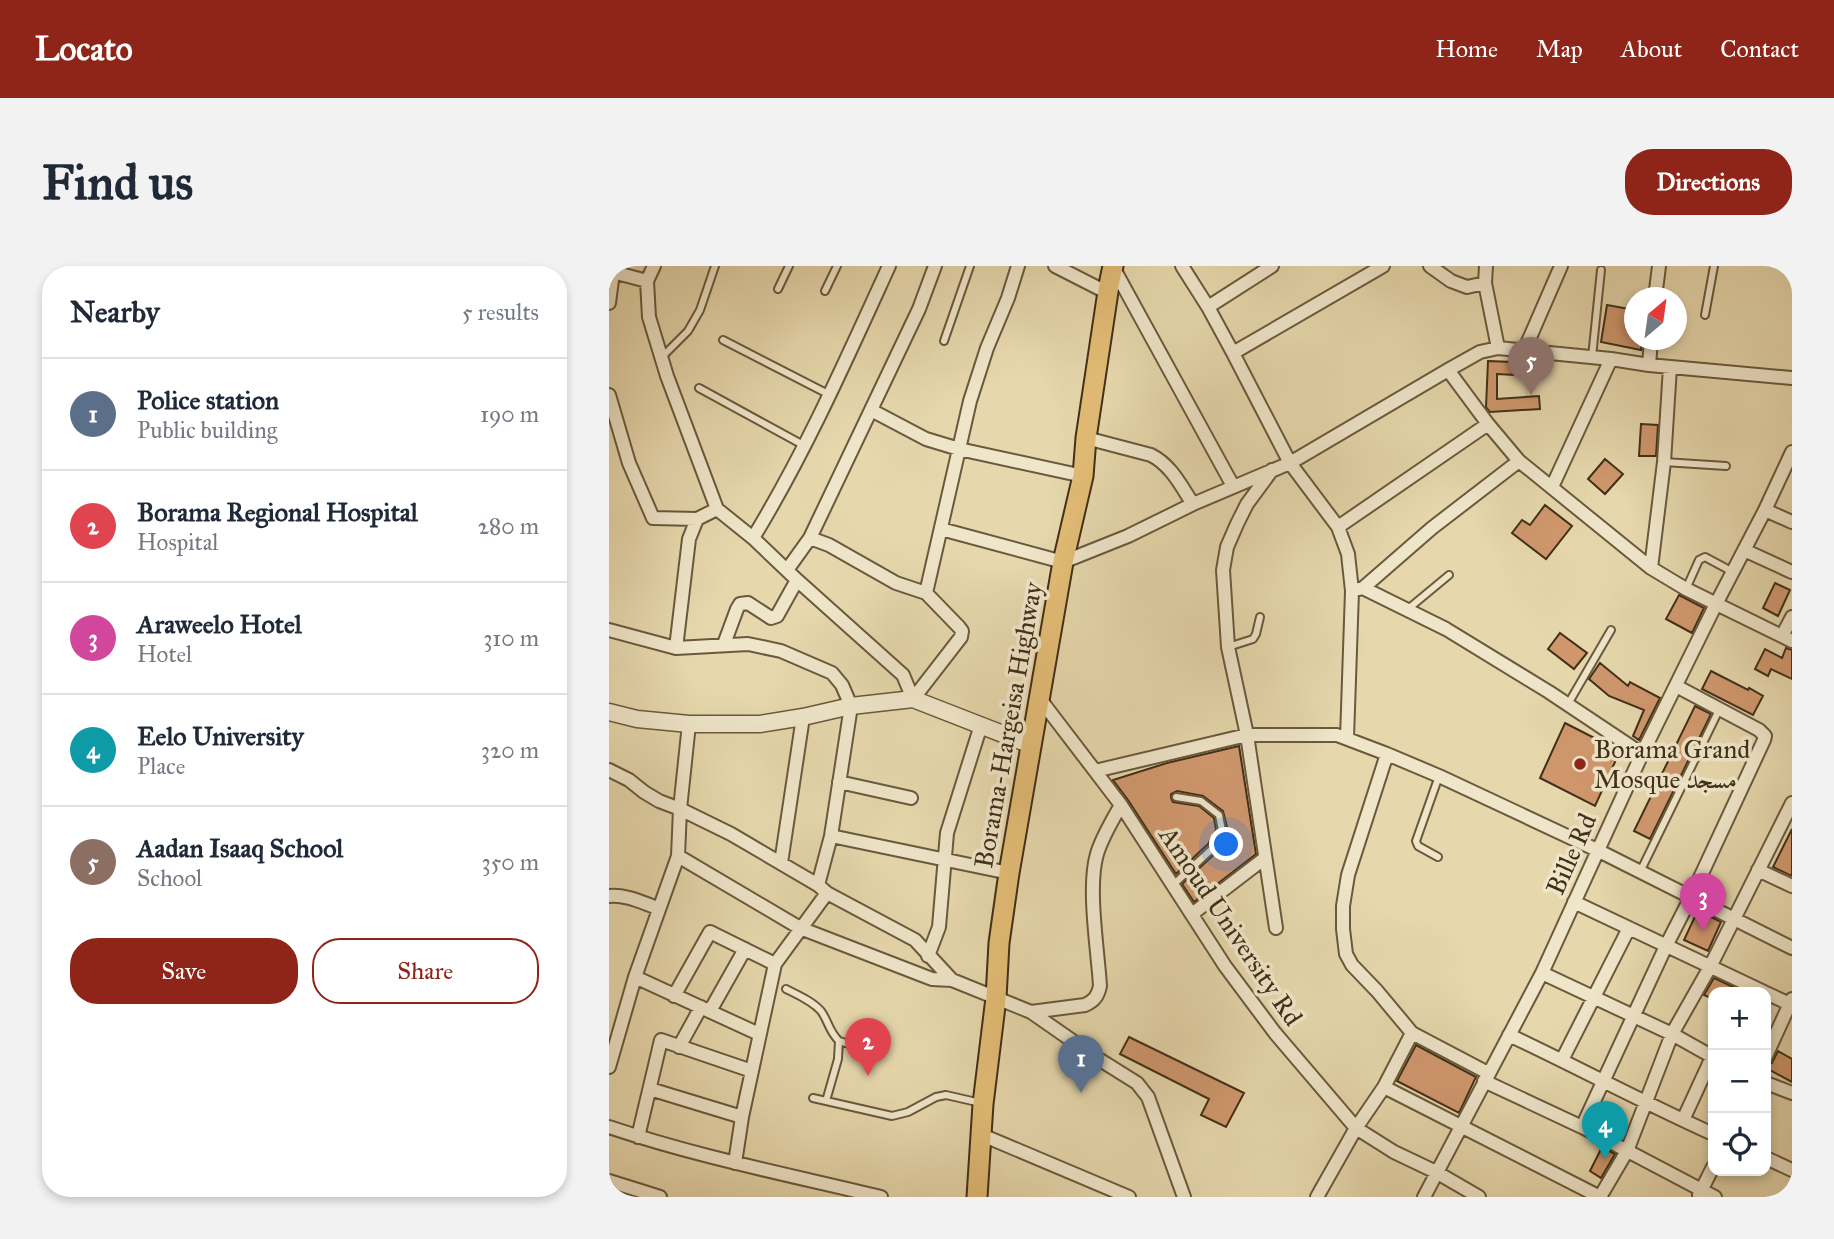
<!DOCTYPE html>
<html lang="en">
<head>
<meta charset="utf-8">
<style>
  body { margin:0; font-family:"IM FELL Great Primer",Amiri,serif; background:#f2f2f3; color:#1f2937 }
  .controls { position:absolute; right:21px; bottom:21px; display:grid; overflow:hidden; border-radius:14px; box-shadow:0 4px 10px #0003 }
  .controls button { width:63px; height:63px; display:grid; place-items:center; padding:0; border:0; border-bottom:2px solid #e0e1e3; background:#fff; color:#1f2937; font:35px sans-serif }
  .compass { position:absolute; left:1015px; top:21px; width:63px; height:63px; border-radius:50%; background:#fff; box-shadow:0 4px 10px #0003; rotate:29deg }
  .you { position:absolute; left:618px; top:579px; width:24px; height:24px; margin:-18px; border:5px solid #fff; border-radius:50%; background:#1a73e8; box-shadow:0 0 0 10px #1a73e833 }
  .badge { display:grid; place-items:center; width:46px; height:46px; border-radius:50%; background:#8f2418; color:#fff; font-size:23px; font-weight:700 }
  .pin { position:absolute; translate:-50% -58px; filter:drop-shadow(0 2px 4px #0008) }
  .pin::after { content:''; position:absolute; top:37px; width:24px; height:21px; background:inherit; clip-path:polygon(0 0,100% 0,50% 100%) }
  .list { margin:0; padding:0; list-style:none }
  h2 { display:flex; justify-content:space-between; align-items:center; height:91px; margin:0; padding:0 28px; font-size:30px }
  h2 small { font-size:23px; font-weight:400; color:#747a83 }
  .list li { display:grid; grid-template-columns:46px 1fr auto; gap:21px; align-items:center; box-sizing:border-box; height:112px; padding:0 28px; border-top:2px solid #e0e1e3 }
  .list b { display:block; font-size:26px; white-space:nowrap }
  .list p { margin:0; font-size:23px; white-space:nowrap; color:#747a83 }
  .list em { font-size:23px; font-style:normal; color:#747a83 }
  .actions { display:flex; gap:14px; padding:21px 28px }
  .actions a { flex:1; padding:16px 0; border:2px solid #8f2418; border-radius:28px; text-align:center; font-size:24px; color:#8f2418 }
  .actions .main { background:#8f2418; color:#fff }
  .icon { flex:none; width:38px; height:38px; fill:none; stroke:currentColor; stroke-width:2; stroke-linecap:round; stroke-linejoin:round }
  .map { position:relative; flex:none; width:1183px; height:931px; overflow:hidden; border-radius:28px }
  header { display:flex; align-items:center; gap:42px; box-sizing:border-box; height:98px; padding:0 35px; background:#8f2418; color:#fff }
  header strong { font-size:33px }
  nav { display:flex; gap:38px; margin-inline-start:auto; font-size:24px }
  .intro { display:flex; align-items:center; justify-content:space-between; box-sizing:border-box; height:168px; padding:0 42px }
  h1 { margin:0; font-size:49px }
  .button { padding:18px 32px; border-radius:28px; background:#8f2418; color:#fff; font-size:24px; font-weight:700 }
  main { display:flex; gap:42px; padding:0 42px }
  aside { flex:1; background:#fff; border-radius:28px; box-shadow:0 4px 10px #0003 }
  .map>svg:first-child { display:block }
  .building { fill:#d0976d; stroke:#402f17; stroke-width:2 }
  .lines { fill:none; stroke-linecap:round; stroke-linejoin:round }
  .service-casing { stroke:#6a593c; stroke-width:10 }
  .minor-casing { stroke:#6a593c; stroke-width:16 }
  .tertiary-casing { stroke:#6a593c; stroke-width:19 }
  .trunk-casing { stroke:#402f17; stroke-width:23 }
  .service { stroke:#efe5c9; stroke-width:6 }
  .minor { stroke:#efe5c9; stroke-width:12 }
  .tertiary { stroke:#efe5c9; stroke-width:16 }
  .trunk { stroke:#e3bc76; stroke-width:19 }
  .poi-dot { fill:#8f2418; stroke:#efe5c9; stroke-width:2.5 }
  .labels { text-anchor:middle; stroke-width:7; stroke-linejoin:round; paint-order:stroke }
  .street-label { font-size:26px; fill:#402f17; stroke:#efe5c9 }
  .poi-label { font-size:26px; fill:#402f17; stroke:#efe5c9; text-anchor:start }
</style>
</head>
<body>
<header>
<strong>Locato</strong>
<nav><a>Home</a><a>Map</a><a>About</a><a>Contact</a></nav>
</header>
<div class="intro"><h1>Find us</h1><a class="button">Directions</a></div>
<main>
<aside>
<h2>Nearby<small>5 results</small></h2>
<ul class="list">
<li><span class="badge" style="background:#5c6f8a">1</span><div><b>Police station</b><p>Public building</p></div><em>190 m</em></li>
<li><span class="badge" style="background:#e0444e">2</span><div><b>Borama Regional Hospital</b><p>Hospital</p></div><em>280 m</em></li>
<li><span class="badge" style="background:#d1479c">3</span><div><b>Araweelo Hotel</b><p>Hotel</p></div><em>310 m</em></li>
<li><span class="badge" style="background:#0f9aa8">4</span><div><b>Eelo University</b><p>Place</p></div><em>320 m</em></li>
<li><span class="badge" style="background:#8d6e63">5</span><div><b>Aadan Isaaq School</b><p>School</p></div><em>350 m</em></li>
</ul>
<div class="actions"><a class="main">Save</a><a>Share</a></div>
</aside>
<div class="map">
<svg width="1183" height="931" viewBox="0 0 1183 931">
  <rect width="100%" height="100%" fill="#e6d7ac"/>
  <filter id="stains"><feTurbulence type="fractalNoise" baseFrequency=".00286" numOctaves="4"/><feColorMatrix values="0 0 0 0 .2 0 0 0 0 .09 0 0 0 0 .02 0 0 0 .5 -.17"/></filter>
  <radialGradient id="worn" r=".72"><stop offset=".6" stop-color="#630" stop-opacity="0"/><stop offset="1" stop-color="#630" stop-opacity=".3"/></radialGradient>
  <path class="building" d="M998,39L1026,44V74H1033L1032,84L992,76Z
    M879,95L927,97V110L888,108V133L930,130L931,143L881,146L877,141Z
    M1032,158L1049,159L1047,190H1030Z
    M996,193L1014,208L996,228L979,213Z
    M936,239L963,260L937,293L903,267L913,254L921,259Z
    M1166,317L1181,324L1169,350L1154,342Z
    M1070,329L1095,342L1083,367L1057,353Z
    M951,367L978,387L965,403L939,383Z
    M1177,382L1183,384V413L1162,403L1159,410L1146,403L1156,383L1173,392Z
    M991,397L1019,420L1021,416L1051,432L1030,474L1024,470L1035,444L1000,430L980,413Z
    M1102,405L1139,424L1140,422L1154,430L1144,449L1093,423Z
    M1086,440L1102,448L1041,573L1025,565Z
    M956,457L1011,485L986,540L931,512Z
    M630,480L647,588L585,636L573,618L609,585L619,565L614,545L594,530L568,525L562,528V532L564,536L590,540L605,552L607,564L599,578L567,608L519,534L504,514L558,497Z
    M1183,563V610L1164,601Z
    M1089,644L1112,656L1099,685L1075,674Z
    M1105,712L1135,726H1104V733L1095,729Z
    M520,771L635,827L617,861L592,849L600,833L511,788Z
    M807,779L867,811L850,847L788,815Z
    M1169,785L1183,793V816L1157,802V799L1163,797Z
    M993,881L1006,888L992,912L981,905Z"/>
  <g class="lines">
    <g class="service-casing">
      <path id="service" d="M169,23L180,0
        M216,25L228,0
        M1096,49L1105,0
        M114,74L221,129
        M335,75L361,0
        M54,90L79,65L91,44L106,0
        M983,91L992,4
        M90,122L196,180
        M1055,196L1117,200
        M1077,323L1090,294L1096,291L1124,306
        M799,343L840,309
        M619,381L644,373L647,368L651,351
        M959,438L1002,364
        M829,591L809,580L807,575L830,510
        M1031,606L1111,442
        M564,619L604,582L613,565L610,549L592,535L567,531
        M177,723C189,729 203,735 212,745C220,756 219,764 230,775
        M204,832L283,850L299,846L327,831L337,829L372,837
        M217,835L229,793L230,775L247,780"/>
    </g>
    <g class="minor-casing">
      <path id="minor" d="M45,0L38,15L40,51L58,110L108,243L144,272L188,314L294,409L304,433L352,371L353,365L350,361L317,327L361,135L378,82L399,32L409,0
        M446,0L499,27
        M573,0L599,41L624,87L681,197L729,261L739,288L743,325L738,472
        M821,0L842,15L858,21L876,17
        M877,0L876,17L889,82
        M504,1L624,220
        M0,5L38,15
        M1046,32L1050,0
        M0,37L4,6
        M599,41L663,0
        M915,85L952,0
        M624,87L774,0
        M1040,99L1042,74
        M839,104L879,158L910,195L1042,302L1077,323L1183,375
        M0,129L20,197L44,252L88,253
        M262,144L317,173L350,183L474,210
        M477,172L542,189C562,199 572,220 584,238
        M663,204L638,238L628,258L618,281L614,304L619,381L638,469L667,662
        M943,221L1002,93
        M1156,244L1183,256
        M729,261L879,158
        M332,263L454,296L519,270L584,238L681,197L839,104L871,86L889,82L1002,93L1040,99L1183,112
        M144,272C197,185 238,92 280,0
        M201,272L220,279L287,317L317,327
        M1135,284L1183,306
        M1042,302L1055,196L1061,101
        M178,304L201,272L310,43L326,0
        M754,322L837,363L940,426L1033,488
        M750,323L754,322L823,262L910,195
        M0,364L67,382L139,378L172,385L223,407L233,419L242,440L222,570L209,619
        M1173,370L1183,351
        M115,378L128,343L131,338L139,337L162,352L168,350L188,314
        M67,382L80,273L88,253L108,243
        M431,433L512,539L616,700L666,767L747,862L785,886L827,906L870,931
        M80,458L71,543L122,568L209,619L218,627L306,674L343,714L422,746L476,739C485,735 489,730 491,720C489,685 478,621 488,588C493,571 503,555 512,539
        M778,488L739,609L734,640V663L737,688L743,699L768,725L803,767L879,807
        M0,504L20,514L35,526L50,535L71,543L69,590L26,711L0,801
        M486,505L638,469H728L778,488L830,510L988,584L1183,682
        M230,516L302,532
        M222,570L400,607
        M69,590L191,662L323,713L343,714
        M172,597L194,451
        M1149,604L1183,620
        M0,630C16,628 34,637 49,642
        M965,636L1155,726
        M583,648L656,592
        M319,690L330,661L338,567L372,459
        M933,707L1063,768L1104,791
        M26,711L150,768
        M1157,727L1183,739
        M65,730L101,666L166,698
        M101,745L136,683
        M422,746L488,792L528,817L539,831L575,931
        M900,769C968,801 1035,837 1104,868
        M70,781L92,741
        M1157,790L1183,733
        M953,794L1020,662
        M875,815L973,861L1106,931
        M1157,817L1183,827
        M775,821L991,931
        M41,823L133,851
        M1074,854L1104,789
        M0,861C89,891 181,909 272,931
        M973,861L1057,680L1082,631L1155,474L1156,470L1150,464L1067,420
        M373,869L520,931
        M29,871L52,774L143,805
        M1157,892L1183,904
        M126,897L133,851L166,698L218,627
        M0,915L51,931
        M1090,929L1104,901
        M708,931L747,862L775,821L803,767
        M815,931L933,707L1033,488L1107,338L1156,244L1183,186
        M991,931L1018,885L1063,768L1101,701L1183,537"/>
    </g>
    <g class="tertiary-casing">
      <path id="tertiary" d="M0,446L28,453L80,458H151L194,451L242,440L304,433L422,479"/>
    </g>
    <g class="trunk-casing">
      <path id="trunk" d="M368,931L374,838L387,732L390,677L400,607L454,296L474,210L477,172L500,19L504,0"/>
    </g>
    <use href="#service" class="service"/>
    <use href="#minor" class="minor"/>
    <use href="#tertiary" class="tertiary"/>
    <use href="#trunk" class="trunk"/>
  </g>
  <circle class="poi-dot" cx="971" cy="498" r="7"/>
  <g class="labels">
    <g class="street-label">
      <text transform="translate(399 459) rotate(-80)" y="9">Borama-Hargeisa Highway</text>
      <text transform="translate(962 588) rotate(-66)" y="9">Bille Rd</text>
      <text transform="translate(622 660) rotate(56)" y="9">Amoud University Rd</text>
    </g>
    <g class="poi-label">
      <text x="985" y="492">Borama Grand<tspan x="985" dy="30">Mosque مسجد</tspan></text>
    </g>
  </g>
  <rect width="100%" height="100%" filter="url(#stains)"/>
  <rect width="100%" height="100%" fill="url(#worn)"/>
</svg>
<div class="controls">
<button>+</button>
<button>−</button>
<button><svg class="icon" aria-label="locate" viewBox="0 0 24 24"><circle cx="12" cy="12" r="6"/><path d="M12 2v4M12 18v4M2 12h4M18 12h4"/></svg></button>
</div>
<svg class="compass" viewBox="-18 -18 36 36"><path d="M0-13l5 13h-10z" fill="#e53935"/><path d="M0 13l5-13h-10z" fill="#747a83"/></svg>
<div class="you"></div>
<div class="pin badge" style="left:472px;top:827px;background:#5c6f8a">1</div>
<div class="pin badge" style="left:259px;top:810px;background:#e0444e">2</div>
<div class="pin badge" style="left:1094px;top:665px;background:#d1479c">3</div>
<div class="pin badge" style="left:996px;top:893px;background:#0f9aa8">4</div>
<div class="pin badge" style="left:922px;top:129px;background:#8d6e63">5</div>
</div>
</main>
</body>
</html>
